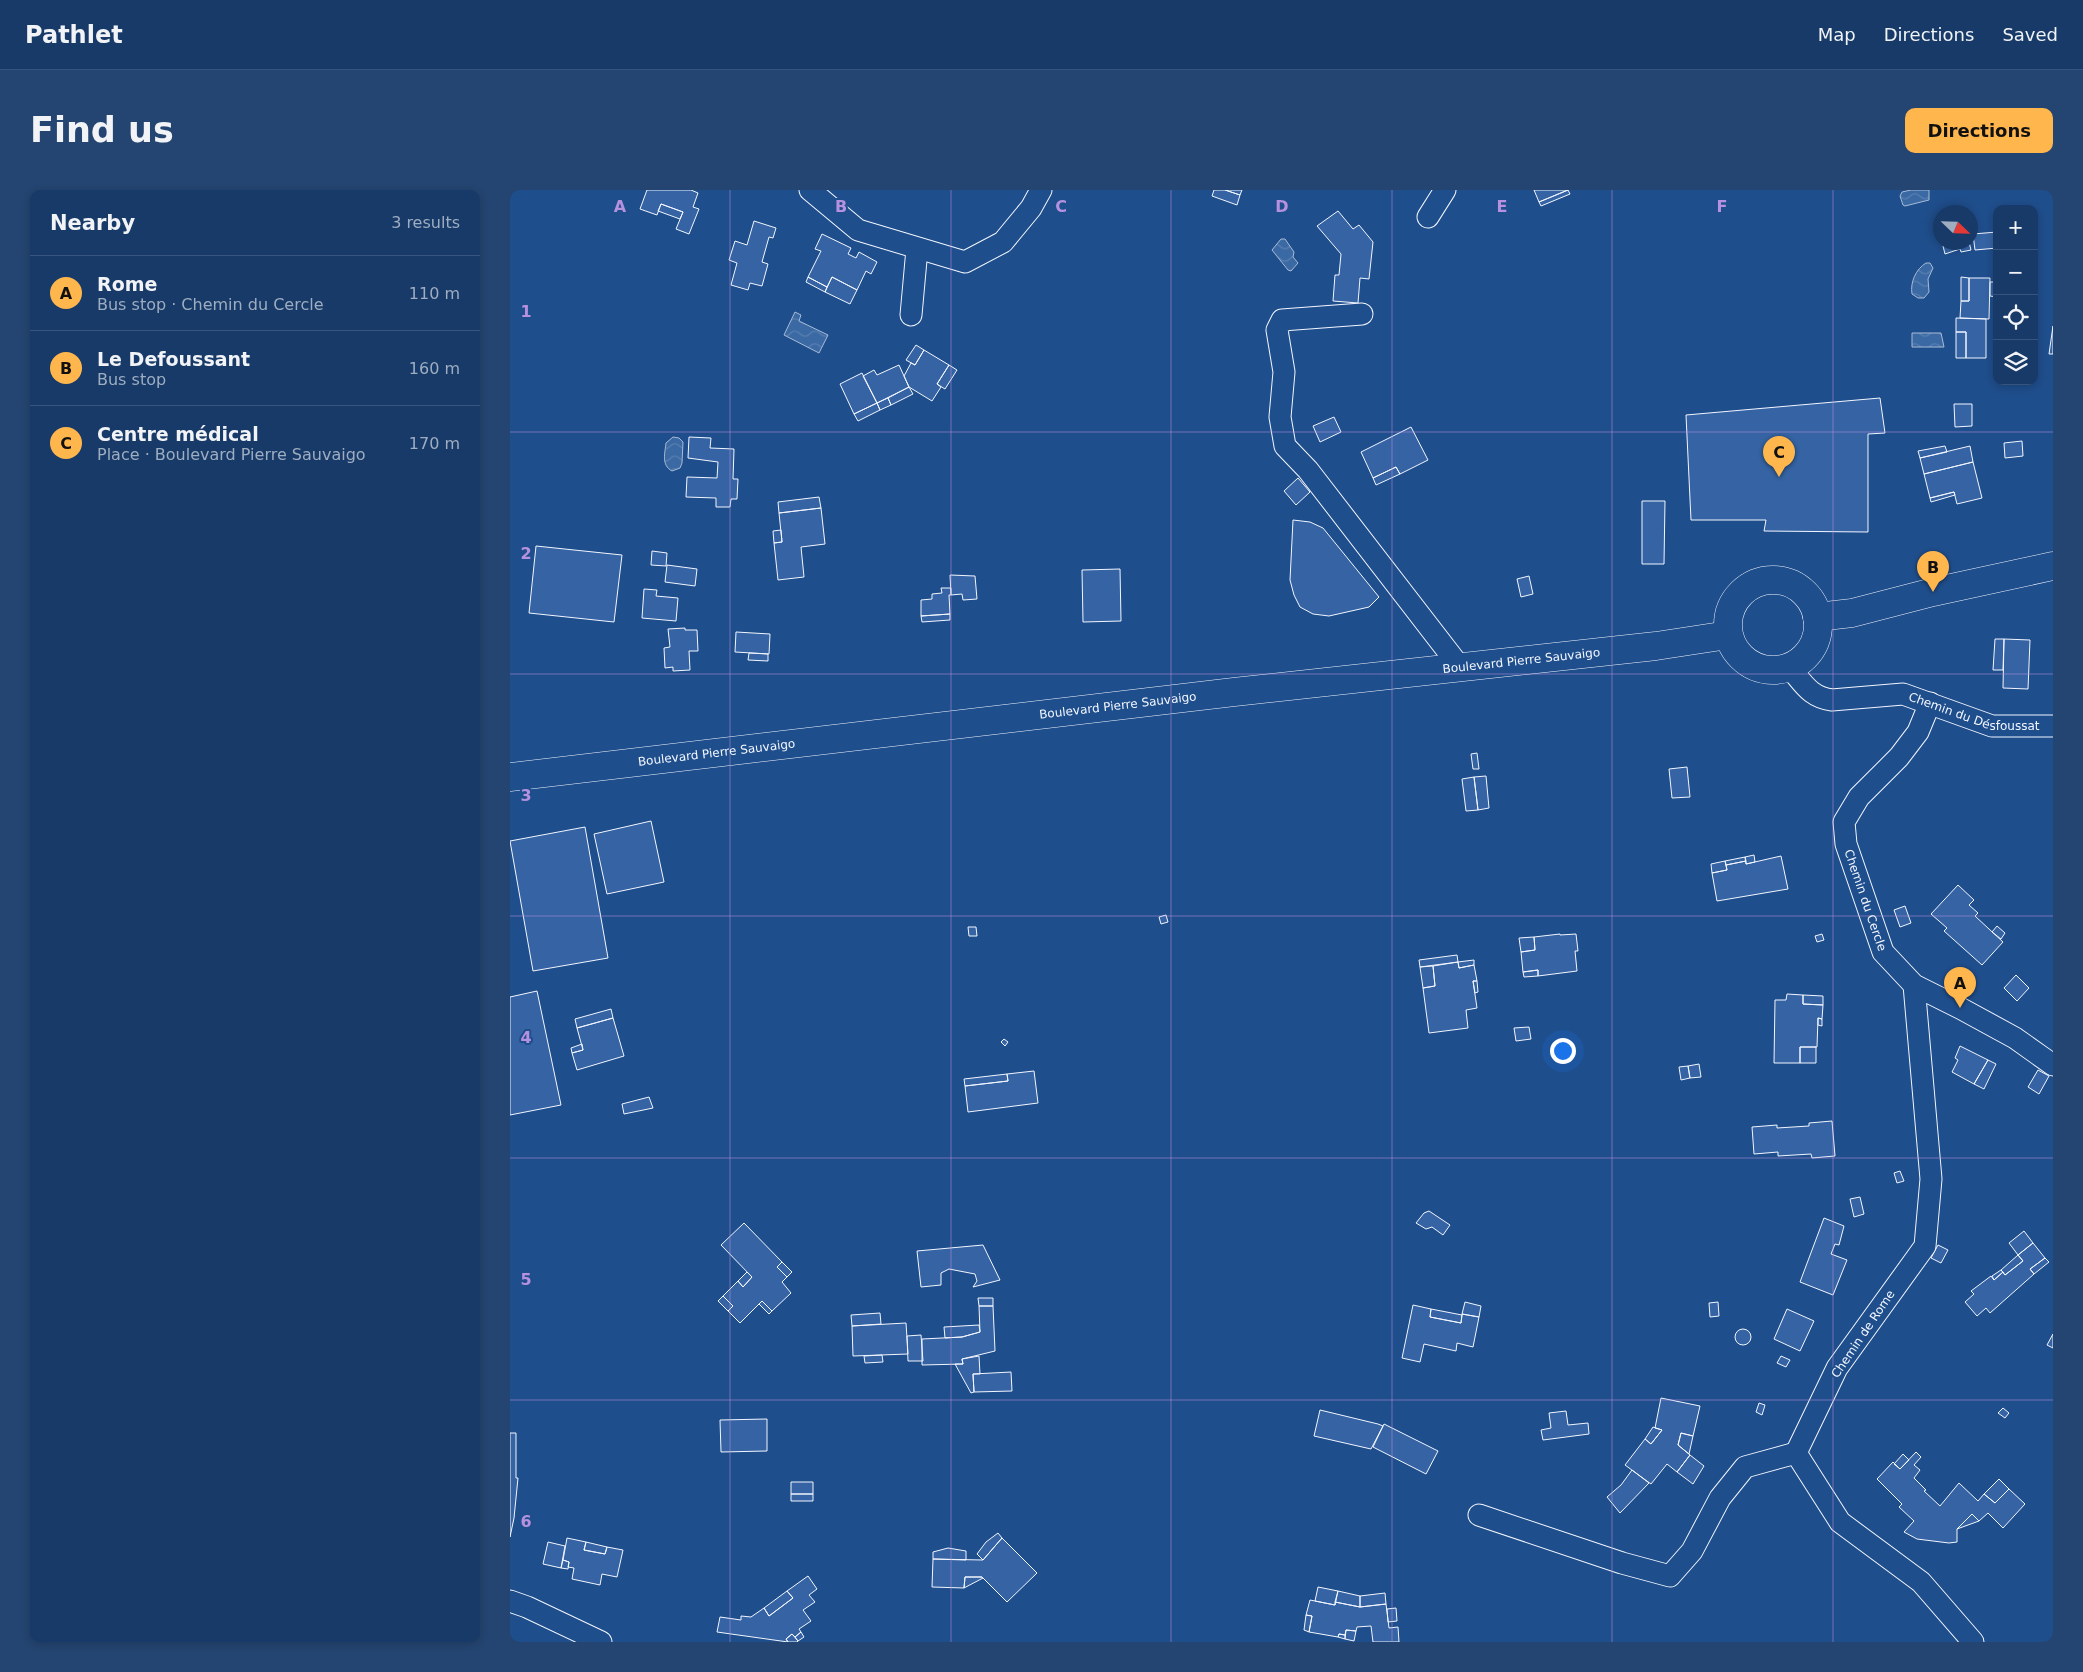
<!DOCTYPE html>
<html lang="en">
<head>
<meta charset="utf-8">
<style>
  body { margin:0; font-family:"DejaVu Sans",sans-serif; background:#244571; color:#f1f3f6 }
  .controls { position:absolute; right:15px; top:15px; display:grid; overflow:hidden; border-radius:10px; box-shadow:0 2px 8px #0003 }
  .controls button { width:45px; height:45px; display:grid; place-items:center; padding:0; border:0; border-bottom:1px solid #36547d; background:#173a69; color:#f1f3f6; font:25px sans-serif }
  .compass { position:absolute; left:1423px; top:15px; width:45px; height:45px; border-radius:50%; background:#173a69; box-shadow:0 2px 8px #0003; rotate:113deg }
  .you { position:absolute; left:1052px; top:860px; width:18px; height:18px; margin:-12px; border:4px solid #fff; border-radius:50%; background:#1a73e8; box-shadow:0 0 0 8px #1a73e833 }
  .badge { display:grid; place-items:center; width:32px; height:32px; border-radius:50%; background:#ffb74d; color:#111; font-size:16px; font-weight:700 }
  .pin { position:absolute; translate:-50% -41px; filter:drop-shadow(0 1px 2px #0008) }
  .pin::after { content:''; position:absolute; top:26px; width:18px; height:15px; background:inherit; clip-path:polygon(0 0,100% 0,50% 100%) }
  .list { margin:0; padding:0; list-style:none }
  h2 { display:flex; justify-content:space-between; align-items:center; height:65px; margin:0; padding:0 20px; font-size:21px }
  h2 small { font-size:16px; font-weight:400; color:#9eadc0 }
  .list li { display:grid; grid-template-columns:32px 1fr auto; gap:15px; align-items:center; box-sizing:border-box; height:75px; padding:0 20px; border-top:1px solid #36547d }
  .list b { display:block; font-size:19px; white-space:nowrap }
  .list p { margin:0; font-size:16px; white-space:nowrap; color:#9eadc0 }
  .list em { font-size:16px; font-style:normal; color:#9eadc0 }
  .icon { flex:none; width:28px; height:28px; fill:none; stroke:currentColor; stroke-width:2; stroke-linecap:round; stroke-linejoin:round }
  .map { position:relative; flex:none; width:1543px; height:1452px; overflow:hidden; border-radius:10px }
  header { display:flex; align-items:center; gap:30px; box-sizing:border-box; height:70px; padding:0 25px; background:#173a69; border-bottom:1px solid #36547d }
  header strong { font-size:24px }
  nav { display:flex; gap:28px; margin-inline-start:auto; font-size:18px }
  .intro { display:flex; align-items:center; justify-content:space-between; box-sizing:border-box; height:120px; padding:0 30px }
  h1 { margin:0; font-size:35px }
  .button { padding:12px 22px; border-radius:10px; background:#ffb74d; color:#111; font-size:18px; font-weight:700 }
  main { display:flex; gap:30px; padding:0 30px }
  aside { flex:1; background:#173a69; border-radius:10px; box-shadow:0 2px 8px #0003 }
  .map>svg:first-child { display:block }
  .water { fill:url(#water-waves); stroke:#a8bbd7 }
  .building { fill:#3563a3; stroke:#f2f6ff }
  .lines { fill:none; stroke-linecap:round; stroke-linejoin:round }
  .minor-casing { stroke:#f2f6ff; stroke-width:23 }
  .secondary-casing { stroke:#f2f6ff; stroke-width:29 }
  .minor { stroke:#1f4e8c; stroke-width:21 }
  .secondary { stroke:#1f4e8c; stroke-width:28 }
  .grid { fill:none; stroke:#b691df; stroke-width:1; stroke-opacity:0.55 }
  .labels { text-anchor:middle; stroke-width:4; stroke-linejoin:round; paint-order:stroke }
  .street-label { font-size:12px; fill:#f2f6ff; stroke:#1f4e8c }
  .grid-label { font-size:16px; text-anchor:middle; font-weight:bold; fill:#b691df; stroke:#1f4e8c; stroke-width:4; stroke-linejoin:round; paint-order:stroke }
</style>
</head>
<body>
<header>
<strong>Pathlet</strong>
<nav><a>Map</a><a>Directions</a><a>Saved</a></nav>
</header>
<div class="intro"><h1>Find us</h1><a class="button">Directions</a></div>
<main>
<aside>
<h2>Nearby<small>3 results</small></h2>
<ul class="list">
<li><span class="badge">A</span><div><b>Rome</b><p>Bus stop · Chemin du Cercle</p></div><em>110 m</em></li>
<li><span class="badge">B</span><div><b>Le Defoussant</b><p>Bus stop</p></div><em>160 m</em></li>
<li><span class="badge">C</span><div><b>Centre médical</b><p>Place · Boulevard Pierre Sauvaigo</p></div><em>170 m</em></li>
</ul>
</aside>
<div class="map">
<svg width="1543" height="1452" viewBox="0 0 1543 1452">
  <defs>
    <pattern id="water-waves" width="16" height="10" patternUnits="userSpaceOnUse" patternTransform="scale(1.25)"><rect width="16" height="10" fill="#3b69a3"/><path d="M0 5q4-4 8 0t8 0" fill="none" stroke="#587fb1"/></pattern>
  </defs>
  <rect width="100%" height="100%" fill="#1f4e8c"/>
  <path class="water" d="M1401,0H1419V10L1395,16L1393,15L1390,6L1392,2Z
    M771,49H775L784,62L783,67L788,73L781,81L778,80L762,60Z
    M1416,73H1420L1423,78L1418,89L1419,102L1414,108H1408L1402,104C1400,92 1406,79 1416,73Z
    M285,122L291,125L289,131L318,145L309,163L274,145Z
    M1402,143H1431L1434,157H1402Z
    M163,247L169,248L173,252L172,273L170,278L162,281C151,275 155,263 156,253Z"/>
  <path class="building" d="M137,0H181L188,3L183,17L189,19L179,44L166,39L173,22L151,14L147,25L130,19Z
    M704,0H715L730,5L727,15L702,6Z
    M715,0H732L730,5Z
    M1024,0H1058L1029,12Z
    M1058,0L1060,4L1031,16L1029,12Z
    M151,14L173,22L170,29L148,21Z
    M828,21L843,39L849,35L863,52L859,89L850,88L848,113L823,111L825,85H829L831,64L807,36Z
    M244,31L266,38L263,48L259,47L252,72L258,74L252,96L240,93L238,100L221,95L227,73L219,70L225,51L237,55Z
    M1487,42V58L1465,60L1463,44Z
    M312,44L341,58L338,64L346,68L349,62L367,72L361,84L356,81L347,100L322,87L317,97L298,87L311,61L305,59Z
    M1442,52H1448L1450,59L1435,64L1433,56Z
    M1448,52H1459L1461,60L1451,62Z
    M298,87L317,97L315,102L296,92Z
    M322,87L347,100L340,114L315,102Z
    M1451,87L1459,88V111H1451Z
    M1459,88H1480L1479,129L1450,128L1451,111H1459Z
    M1480,92H1487V107L1480,106Z
    M1446,128L1476,129V168H1456V142H1446Z
    M1543,136V164H1539Z
    M1446,142H1456V168H1446Z
    M406,155L414,160L405,175L396,170Z
    M414,160L439,175L427,194L431,197L422,211L399,197L394,186L401,173L405,175Z
    M389,175L399,197L367,213L353,186L364,180L367,185Z
    M439,175L447,180L435,199L427,194Z
    M352,183L367,213L344,224L330,194Z
    M399,197L403,204L381,215L378,208Z
    M378,208L381,215L370,220L367,213Z
    M1370,208L1375,243L1358,244V342L1254,341L1256,330H1181L1176,225Z
    M367,213L370,220L348,231L344,224Z
    M1444,214H1462V236L1445,237Z
    M824,227L831,242L810,252L803,236Z
    M901,237L918,270L890,284L886,277L863,288L851,262Z
    M179,247L201,248L200,258L224,259L223,289H228L227,309H221L220,317H206V308L176,307L177,287L207,288L208,272L178,268Z
    M1512,251L1513,266L1495,268L1494,253Z
    M1435,256L1437,262L1410,268L1408,261Z
    M1460,256L1463,272L1414,284L1410,268Z
    M1463,272L1472,308L1447,314L1444,302L1420,308L1414,284Z
    M886,277L890,284L866,295L863,288Z
    M788,288L800,302L786,315L774,301Z
    M1444,302L1445,305L1421,312L1420,308Z
    M309,307L311,318L269,323L268,312Z
    M1132,311H1155L1154,374H1132Z
    M311,318L315,354L291,357L294,387L268,390L264,353L272,352L269,323Z
    M783,330L800,332L813,338L869,407L859,417L819,426L803,424L790,417L784,405L780,390Z
    M271,340L272,352L264,353L263,341Z
    M26,356L112,365L104,432L19,423Z
    M142,361L157,363L156,376L141,375Z
    M157,375L187,379L185,396L155,392Z
    M610,379L611,431L573,432L572,380Z
    M440,385L465,386L467,409L453,410L452,404L441,405Z
    M1019,386L1023,404L1011,407L1007,389Z
    M431,398H441V405H439L440,424L411,426V410L422,409V404L432,403Z
    M134,399L147,400L146,406L168,408L166,431L132,428Z
    M440,424V430L412,432L411,426Z
    M175,438V440H187L188,461H179L180,480L163,481V477L155,478L154,458L160,457L158,439Z
    M226,442L260,444L259,464L225,462Z
    M1485,449H1494L1493,480H1483Z
    M1494,449L1520,450L1518,499L1493,498Z
    M239,463L258,464V471L238,470Z
    M967,563L969,579H963L961,564Z
    M1177,577L1180,607L1162,608L1159,579Z
    M976,586L979,618L968,620L964,587Z
    M964,587L968,620L956,621L952,589Z
    M141,631L154,692L97,704L84,644Z
    M75,637L98,768L23,781L0,651Z
    M1244,665L1245,672L1236,674L1235,667Z
    M1271,666L1278,699L1207,711L1202,683L1217,680L1216,675L1236,671V674Z
    M1235,667L1236,671L1216,675L1215,671Z
    M1215,671L1217,680L1202,683L1201,674Z
    M1448,695L1464,710L1459,715L1468,723L1465,726L1493,752L1472,775L1434,741L1437,738L1421,724Z
    M1395,716L1401,733L1390,737L1384,720Z
    M656,725L658,732L651,734L649,727Z
    M1487,736L1495,743L1491,749L1482,742Z
    M458,737H466L467,746H459Z
    M1050,744V745L1066,744L1068,761H1065L1067,781L1028,786V780L1013,782L1011,762L1025,760L1024,747Z
    M1312,744L1314,750L1307,752L1305,746Z
    M1024,747L1025,760L1011,762L1009,748Z
    M947,765L948,772L910,777L909,770Z
    M964,770V775L949,778L948,772Z
    M948,772L949,778L964,775L967,791H963L967,818L956,820L958,838L919,843L913,798L925,796L923,776Z
    M923,776L925,796L913,798L910,777Z
    M1028,780V786L1014,787L1013,782Z
    M1506,785L1519,798L1507,811L1494,798Z
    M963,791H967L968,802L965,803Z
    M27,801L51,915L0,925V807Z
    M1277,804L1293,805V814L1313,815L1312,829L1308,828L1307,857H1290V873H1264L1265,810H1276Z
    M1293,805L1313,806V815L1293,814Z
    M101,819L103,828L67,838L65,829Z
    M103,828L114,866L67,880L62,863L73,860L67,838Z
    M1308,828L1312,829V836L1308,835Z
    M1019,837L1021,849L1006,851L1004,838Z
    M494,849L498,852L495,856L491,852Z
    M72,854L73,860L62,863L61,858Z
    M1450,856L1478,870L1464,894L1442,882L1448,870L1445,868Z
    M1290,857H1306V873H1290Z
    M1478,870L1486,874L1474,899L1464,894Z
    M1189,874L1191,887L1180,888L1178,876Z
    M1178,876L1180,888L1171,890L1169,877Z
    M1528,880L1539,886L1529,904L1518,897Z
    M524,881L528,913L458,922L455,896L498,891L497,884Z
    M497,884L498,891L455,896L454,889Z
    M139,907L143,918L114,924L112,914Z
    M1322,931L1325,966L1302,968L1301,964L1268,966V962L1244,964L1242,937L1267,935V938L1299,936V933Z
    M1390,981L1394,991L1387,993L1384,983Z
    M1350,1007L1354,1024L1344,1027L1340,1009Z
    M919,1021L940,1035L933,1045L922,1037L916,1039L906,1033L914,1023Z
    M1314,1028L1334,1036L1329,1055L1325,1054L1321,1064L1337,1070L1323,1105L1290,1092Z
    M234,1033L272,1072L267,1077L277,1087L272,1092L281,1103L262,1121L252,1111L230,1133L218,1121L223,1116L213,1106L228,1091L233,1097L242,1087L211,1055Z
    M1514,1041L1523,1053L1508,1065L1499,1053Z
    M1523,1053L1535,1068L1520,1079L1524,1084L1480,1123L1476,1118L1467,1126L1455,1112L1464,1104L1461,1101L1481,1086L1484,1090L1493,1082L1495,1085L1513,1071L1508,1065Z
    M473,1055L490,1090L463,1097L467,1091L465,1084L439,1079L431,1083V1095L411,1097L407,1061Z
    M1428,1055L1438,1060L1431,1073L1421,1068Z
    M1508,1065L1513,1071L1495,1085L1491,1080Z
    M1535,1068L1539,1072L1524,1084L1520,1079Z
    M272,1072L282,1082L277,1087L267,1077Z
    M1491,1080L1493,1082L1484,1090L1482,1086Z
    M237,1082L242,1087L233,1097L228,1091Z
    M213,1106L223,1116L218,1121L208,1111Z
    M468,1108H483V1116H469Z
    M252,1111L262,1121L259,1124L249,1114Z
    M955,1112L971,1116L969,1127L952,1124Z
    M1208,1112L1209,1126L1200,1127L1199,1113Z
    M903,1115L921,1119L920,1127L951,1133L952,1124L969,1127L963,1157L947,1153L946,1161L914,1154L910,1172L892,1168Z
    M469,1116H483L485,1161L452,1169L453,1174L412,1175V1149L452,1147L470,1142Z
    M921,1119L952,1125L951,1133L920,1127Z
    M1277,1119L1304,1131L1290,1161L1264,1149Z
    M370,1123L371,1134L342,1136L341,1125Z
    M396,1133L398,1164L343,1166L342,1136Z
    M469,1135L470,1142L452,1147L435,1148L434,1137Z
    M1225 1147a8 8 0 1 1 16 0a8 8 0 1 1-16 0Z
    M1543,1144V1158L1537,1155Z
    M411,1145L413,1171H398L397,1146Z
    M372,1165L373,1172L355,1173L354,1166Z
    M469,1166L470,1184H463L464,1202L461,1203L445,1174H453L452,1169Z
    M1271,1166L1280,1170L1276,1177L1267,1173Z
    M501,1182L502,1201L464,1202L463,1184Z
    M1151,1208L1190,1216L1183,1246L1171,1243L1168,1255L1180,1265L1167,1282L1157,1274L1141,1294L1115,1275L1135,1249L1141,1254L1152,1240L1145,1238Z
    M1249,1213L1255,1215L1252,1225L1246,1222Z
    M1493,1218L1499,1223L1495,1228L1488,1223Z
    M810,1220L868,1234L873,1236L861,1259L804,1246Z
    M1056,1221L1058,1235L1078,1233L1079,1244L1033,1250L1031,1240L1041,1238L1039,1223Z
    M257,1229V1261L211,1262L210,1230Z
    M874,1234L928,1261L916,1284L863,1257Z
    M1143,1237L1152,1240L1141,1254L1135,1249Z
    M0,1243H6V1288H8L4,1328L0,1347Z
    M1171,1243L1183,1246L1179,1264L1168,1255Z
    M1406,1262L1411,1267L1404,1275L1410,1280L1404,1288L1416,1300L1414,1301L1430,1316L1449,1293L1468,1311L1474,1304L1485,1313L1499,1299L1515,1314L1493,1338L1478,1323L1469,1331L1462,1324L1447,1339V1352L1439,1353L1407,1349L1394,1342L1404,1331L1389,1317L1392,1314L1367,1289L1383,1272L1390,1279Z
    M1393,1264L1399,1270L1390,1279L1384,1274Z
    M1180,1265L1194,1276L1183,1294L1167,1282Z
    M1122,1280L1139,1293L1110,1323L1097,1307L1111,1295Z
    M1489,1289L1499,1299L1485,1313L1474,1304Z
    M281,1292H303V1304H281Z
    M281,1304H303V1311H281Z
    M1462,1324L1469,1331L1447,1339Z
    M488,1343L492,1348L473,1370L467,1364L476,1352Z
    M57,1348L76,1352L74,1360L95,1364L97,1357L113,1360L107,1387L92,1384L90,1395L62,1389L64,1378L58,1377L59,1372L53,1370Z
    M492,1348L527,1383L497,1412L472,1387H455L454,1398L422,1397L423,1369L473,1370Z
    M38,1352L55,1356L51,1378L33,1374Z
    M76,1352L97,1357L95,1364L74,1360Z
    M438,1358L456,1361V1370L423,1369V1362Z
    M53,1370L59,1372L58,1379L51,1378Z
    M298,1386L307,1399L299,1405L305,1412L293,1420L301,1431L289,1439L291,1442L285,1447L282,1444L276,1449L278,1452L207,1442L210,1427L231,1430V1426L241,1427L254,1418L259,1426L283,1408L277,1401Z
    M455,1387H472L473,1388L454,1398Z
    M808,1397L828,1401L825,1415L805,1411Z
    M277,1401L283,1408L259,1426L254,1418Z
    M828,1401L850,1406V1417L825,1412Z
    M875,1403L876,1414L850,1417V1406Z
    M800,1410L825,1415V1412L850,1417L876,1414L879,1438L888,1437L889,1452H863L861,1436L847,1437L846,1441L836,1440L835,1445L829,1444L828,1447L799,1442L802,1426L796,1425Z
    M886,1418L887,1431L878,1432L877,1419Z
    M796,1425L802,1426L799,1442L794,1440Z
    M836,1440L846,1441L844,1451L835,1449Z
    M291,1442L294,1447L288,1451L285,1447Z
    M282,1444L288,1451L287,1452H278L276,1449Z
    M829,1444L835,1445V1449L828,1447Z"/>
  <g class="lines">
    <g class="minor-casing">
      <g id="minor">
        <path d="M300,0L348,40L455,72L493,52L521,18L531,0"/>
        <path d="M918,27L935,0"/>
        <path d="M852,124L772,130L767,140L774,182L770,227L775,256L798,280L950,477"/>
        <path d="M401,125L407,59"/>
        <path id="s1" d="M1280,478C1294,494 1300,507 1322,510L1393,504L1482,536H1543"/>
        <path id="s2" d="M1420,513L1408,542L1389,567L1349,607L1334,632L1336,654L1373,762L1404,795L1450,818L1505,848L1543,875"/>
        <path d="M1404,795L1421,989L1415,1056L1327,1178L1286,1263L1330,1332L1411,1392L1463,1452"/>
        <path d="M969,1325L1112,1373L1160,1386L1182,1361L1210,1308L1235,1277L1286,1263"/>
        <path d="M0,1411L17,1417L91,1452"/>
      </g>
    </g>
    <g class="secondary-casing">
      <g id="secondary">
        <circle cx="1263" cy="435" r="45"/>
        <path d="M1307,427L1342,423L1423,402L1543,376"/>
        <path id="s3" d="M0,587L724,502L1146,456L1218,445"/>
      </g>
    </g>
    <use href="#minor" class="minor"/>
    <use href="#secondary" class="secondary"/>
  </g>
  <path class="grid" d="M220,0V1452M441,0V1452M661,0V1452M882,0V1452M1102,0V1452M1323,0V1452M0,242H1543M0,484H1543M0,726H1543M0,968H1543M0,1210H1543"/>
  <g class="labels">
    <g class="street-label">
      <text dy="4" stroke="none"><textPath href="#s3" startOffset="1018">Boulevard Pierre Sauvaigo</textPath></text>
      <text dy="4" stroke="none"><textPath href="#s3" startOffset="612">Boulevard Pierre Sauvaigo</textPath></text>
      <text dy="4" stroke="none"><textPath href="#s1" startOffset="200">Chemin du Désfoussat</textPath></text>
      <text dy="4" stroke="none"><textPath href="#s3" startOffset="208">Boulevard Pierre Sauvaigo</textPath></text>
      <text dy="4" stroke="none"><textPath href="#s2" startOffset="230">Chemin du Cercle</textPath></text>
      <text transform="translate(1353 1144) rotate(-56)" y="4">Chemin de Rome</text>
    </g>
  </g>
  <g class="grid-label">
    <text x="110" y="22">A</text>
    <text x="331" y="22">B</text>
    <text x="551" y="22">C</text>
    <text x="772" y="22">D</text>
    <text x="992" y="22">E</text>
    <text x="1212" y="22">F</text>
    <text x="16" y="127">1</text>
    <text x="16" y="369">2</text>
    <text x="16" y="611">3</text>
    <text x="16" y="853">4</text>
    <text x="16" y="1095">5</text>
    <text x="16" y="1337">6</text>
  </g>
</svg>
<div class="controls">
<button>+</button>
<button>−</button>
<button><svg class="icon" aria-label="locate" viewBox="0 0 24 24"><circle cx="12" cy="12" r="6"/><path d="M12 2v4M12 18v4M2 12h4M18 12h4"/></svg></button>
<button><svg class="icon" aria-label="layers" viewBox="0 0 24 24"><path d="M12 4l9 5-9 5-9-5zM3 14l9 5 9-5"/></svg></button>
</div>
<svg class="compass" viewBox="-18 -18 36 36"><path d="M0-13l5 13h-10z" fill="#e53935"/><path d="M0 13l5-13h-10z" fill="#9eadc0"/></svg>
<div class="you"></div>
<div class="pin badge" style="left:1450px;top:818px">A</div>
<div class="pin badge" style="left:1423px;top:402px">B</div>
<div class="pin badge" style="left:1269px;top:287px">C</div>
</div>
</main>
</body>
</html>
